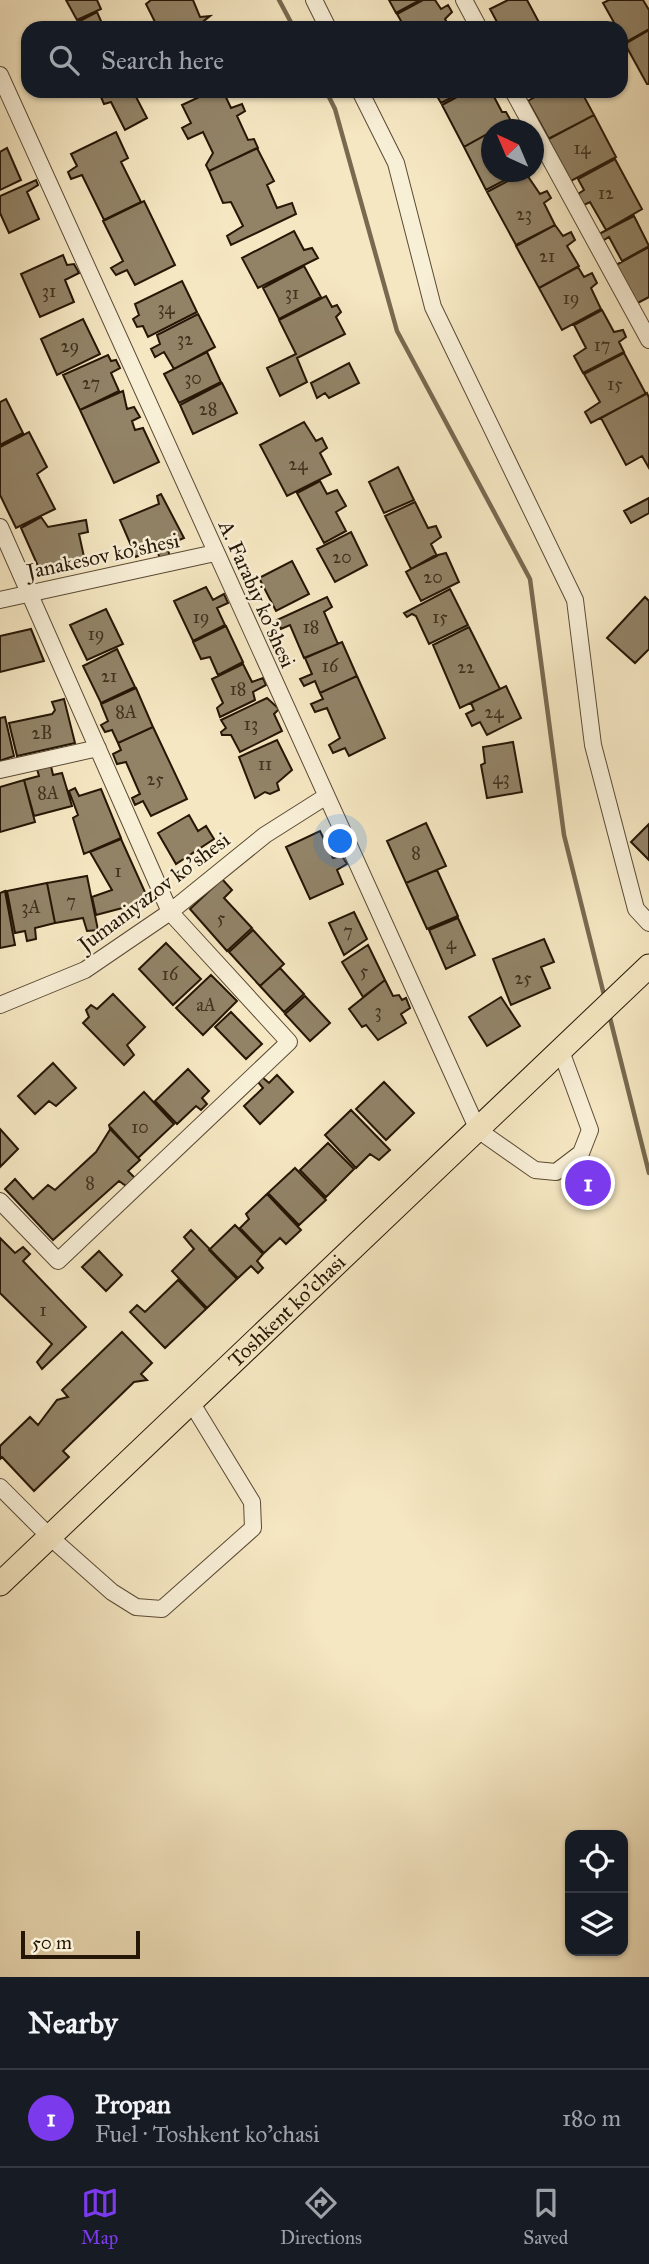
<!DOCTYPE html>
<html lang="en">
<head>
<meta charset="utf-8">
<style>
  body { margin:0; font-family:"IM FELL Great Primer",serif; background:#242831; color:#f1f3f6 }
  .controls { position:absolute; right:21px; bottom:21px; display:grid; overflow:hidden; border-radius:14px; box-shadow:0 2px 5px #0004 }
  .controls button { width:63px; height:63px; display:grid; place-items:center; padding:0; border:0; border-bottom:2px solid #363941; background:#171b24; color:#f1f3f6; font:35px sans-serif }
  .compass { position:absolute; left:481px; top:119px; width:63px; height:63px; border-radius:50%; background:#171b24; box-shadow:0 2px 5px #0004; rotate:316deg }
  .scale { position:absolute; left:21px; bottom:18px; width:119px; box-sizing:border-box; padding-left:7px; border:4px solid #261605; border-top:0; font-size:19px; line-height:24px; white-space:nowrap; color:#261605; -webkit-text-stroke:5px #f8efd7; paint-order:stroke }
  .you { position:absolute; left:341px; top:842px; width:24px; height:24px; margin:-18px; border:5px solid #fff; border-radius:50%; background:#1a73e8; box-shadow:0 0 0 10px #1a73e833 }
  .badge { display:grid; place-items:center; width:46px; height:46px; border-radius:50%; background:#7c3aed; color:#fff; font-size:23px; font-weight:700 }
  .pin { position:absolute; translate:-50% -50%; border:4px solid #fff; box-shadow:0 2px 7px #0006 }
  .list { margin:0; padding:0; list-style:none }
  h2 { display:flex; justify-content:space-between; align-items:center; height:91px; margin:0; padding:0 28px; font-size:30px }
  h2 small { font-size:23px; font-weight:400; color:#9ea1a6 }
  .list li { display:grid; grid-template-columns:46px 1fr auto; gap:21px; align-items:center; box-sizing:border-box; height:98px; padding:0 28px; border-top:2px solid #363941 }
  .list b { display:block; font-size:26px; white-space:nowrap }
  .list p { margin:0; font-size:23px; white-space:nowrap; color:#9ea1a6 }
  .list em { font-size:23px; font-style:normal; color:#9ea1a6 }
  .icon { flex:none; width:38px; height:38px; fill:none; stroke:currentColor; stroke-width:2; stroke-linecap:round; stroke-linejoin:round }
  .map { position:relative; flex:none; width:649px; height:1977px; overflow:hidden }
  .search { position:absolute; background:#171b24; box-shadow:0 2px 5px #0004; left:21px; right:21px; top:21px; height:77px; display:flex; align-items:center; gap:18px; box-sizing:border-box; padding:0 24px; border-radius:21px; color:#9ea1a6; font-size:26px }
  .sheet { height:189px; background:#171b24 }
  nav { display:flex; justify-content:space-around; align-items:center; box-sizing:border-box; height:98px; border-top:2px solid #363941; background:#171b24; font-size:19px; color:#9ea1a6 }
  nav a { display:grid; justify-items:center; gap:4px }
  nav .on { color:#7c3aed }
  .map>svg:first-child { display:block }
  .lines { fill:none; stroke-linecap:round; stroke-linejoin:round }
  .stream { stroke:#786950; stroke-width:4.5 }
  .building { fill:#928367; stroke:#261605; stroke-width:2 }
  .minor-casing { stroke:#5a4a34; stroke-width:18 }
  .highway-casing { stroke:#261605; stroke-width:25 }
  .minor { stroke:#f8efd7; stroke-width:16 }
  .highway { stroke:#f5e7c2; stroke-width:23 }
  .labels { text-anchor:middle; stroke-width:5; stroke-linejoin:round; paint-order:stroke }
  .number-label { font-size:18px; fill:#41311e }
  .street-label { font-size:21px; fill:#261605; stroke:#f8efd7 }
</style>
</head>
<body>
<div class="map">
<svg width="649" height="1977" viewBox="0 0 649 1977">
  <rect width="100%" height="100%" fill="#f5e7c2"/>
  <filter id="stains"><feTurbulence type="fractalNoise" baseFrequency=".00286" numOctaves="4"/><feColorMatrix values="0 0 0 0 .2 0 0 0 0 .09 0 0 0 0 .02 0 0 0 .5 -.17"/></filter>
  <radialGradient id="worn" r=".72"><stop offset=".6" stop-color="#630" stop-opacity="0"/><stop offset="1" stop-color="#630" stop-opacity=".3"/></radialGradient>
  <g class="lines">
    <path class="stream" d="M279,0L294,28
      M326,91L335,109L397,331L530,579L564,835L605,999
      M609,1014L649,1173"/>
  </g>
  <path class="building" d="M66,0H97L101,9L77,20Z
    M151,0H193L200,17L210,16L195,28H158L146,4Z
    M389,0H420L396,13Z
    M423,0H435L441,9L448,5L452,12L445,19L450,28H405L397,14Z
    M508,0H527L542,28H488L497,22L490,9Z
    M609,0H643L649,10V29L624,43L621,36V28H617L603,3Z
    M97,12L104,28H79L76,23Z
    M649,30V84H647L625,44Z
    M108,91H133L147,118L125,130L111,102L104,104L100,95Z
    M212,91H223L231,108L242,104L245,111L237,116L248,140L254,139L258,148L209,171L206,165L213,153L203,132L188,139L182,128L191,123L182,105Z
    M434,91H464L441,103Z
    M468,91H491L502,112H506L511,121L491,130V132L464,147L442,105Z
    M545,91H581L594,115L549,139L528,101Z
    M594,115L616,157L571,181L548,139Z
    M116,132L128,158L121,162L141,202L104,220L82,175L71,179L68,172L77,166L71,154Z
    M491,132V172H520L486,190L464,147Z
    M7,148L21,180L0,190V152Z
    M257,148L274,181L267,185L277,208L292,203L296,214L231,245L227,236L243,226L231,202L223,203L209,171Z
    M615,159L642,209L606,230L590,202L580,207L575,196L584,190L578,179Z
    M525,172L540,194L547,191L551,198L544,203L555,225L516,245L487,192Z
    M36,180L38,185L27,192L39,219L9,233L0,213V196Z
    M144,201L175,265L135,285L127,270L116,275L111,268L123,261L103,221Z
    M634,216L649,246L622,261L609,237L599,243L595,236Z
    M555,225L563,236L571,232L575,240L567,246L579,266L539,288L516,246Z
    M294,231L304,250L312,248L318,258L258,288L242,258Z
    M649,247V297L636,304L616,265Z
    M63,255L67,265L74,264L79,273L65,280L74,302L40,317L21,274Z
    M304,266L321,297L279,319L263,288Z
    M578,267L584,277L592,273L597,283L591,288L601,309L562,330L539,288Z
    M182,281L197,312L148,337L143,326L137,327L133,319L139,315L135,304Z
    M326,296L332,307L337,305L341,312L336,317L345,334L297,358L307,382L280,396L267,368L296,354L279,320Z
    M602,310L614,332L623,330L626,337L619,342L624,352L583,373L574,356L586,348L574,325Z
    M198,314L215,347L174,369L164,352L155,357L151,349L160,344L157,335Z
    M83,319L100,354L57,375L41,339Z
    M207,352L221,382L179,403L164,374Z
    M624,353L646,394L591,423L585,412L600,402L584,374Z
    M108,355L111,361L116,360L120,368L111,373L119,391L80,410L63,375Z
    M349,363L359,383L329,398L325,393L317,398L311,383Z
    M222,383L237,413L193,434L180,405Z
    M123,391L127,409L134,407L140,417L132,421L135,430L143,428L159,462L114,483L80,410Z
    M647,393L649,398V468L642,456L626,465L601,418Z
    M6,399L23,433L0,445V402Z
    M304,422L316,441L322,438L327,448L320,453L331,474L287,496L260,445Z
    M29,432L47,467L37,474L55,509L16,528L0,495V447Z
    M398,467L414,500L384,513L369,482Z
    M320,481L327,494L337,490L346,506L336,512L346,531L324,543L297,493Z
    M161,494L184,538L167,545L170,558L161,561L156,548L136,557L120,520L159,504L157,496Z
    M649,498V513L631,523L624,511Z
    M415,502L428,528L436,526L441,537L431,544L437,556L411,569L385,516Z
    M41,517L48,527L86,520L88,532L79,534L86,566L42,575L21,528Z
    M351,532L367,565L335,582L317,549Z
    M446,553L459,582L421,601L406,572L434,556Z
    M292,561L309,594L276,611L259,578Z
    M206,587L213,600L224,594L228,603L217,608L225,625L193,641L174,601Z
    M450,589L468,625L429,644L416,616L412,614L407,617L404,613Z
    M327,597L332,607L324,612L338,644L304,658L290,625L281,629L277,620Z
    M645,597L649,601V649L635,663L607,638Z
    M106,609L123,644L87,660L70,625Z
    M226,626L243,662L218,675L210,657L201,659L193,642Z
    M469,627L500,689L460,708L433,645Z
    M31,629L44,661L0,672V636Z
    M342,642L357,676L320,693L315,681L304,686L300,679L312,674L305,658Z
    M117,649L135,687L101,703L83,666Z
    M243,664L252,682L263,678L266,685L253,692L255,700L220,717L217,708L223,703L212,679Z
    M357,676L385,738L349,756L345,748L333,753L329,745L340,738L327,708L315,712L311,704L323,699L320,693Z
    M506,686L521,718L487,735L480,722L472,726L466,714L474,710L471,703Z
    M136,688L153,727L118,743L112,730L105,732L101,725L108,721L101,704Z
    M267,698L279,709L274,714L282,731L240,752L231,735H222L221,732L226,728L221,720Z
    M64,699L75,743L17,756L9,723L52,714L55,710L52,702Z
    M5,717L14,756L2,760L0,765V718Z
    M153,727L187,799L151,816L143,801L135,805L132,798L140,794L126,762L117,764L113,754L121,750L118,743Z
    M277,740L292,770L277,783L279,790L270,794L265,792L255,798L239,757Z
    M513,742L522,792L487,798L481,765L485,763L483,747Z
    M51,766L53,775L62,773L72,806L34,816L24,780L39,776L37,769Z
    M24,780L35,822L0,832V787Z
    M75,788L79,796L101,789L121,838L84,854L73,818L78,815L69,791Z
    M189,815L198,831L206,826L214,839L176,864L158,833Z
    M426,823L446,866L406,883L387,841Z
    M649,824V860L631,842Z
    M320,831L333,858L342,856L347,864L337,870L343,884L310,899L286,847Z
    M121,839L149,901L96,915L92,897L112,890L90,852Z
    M437,870L458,916L427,929L406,883Z
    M87,876L98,930L87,931L83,918L55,923L47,883Z
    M222,879L232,890L224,898L252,928L227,951L190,909Z
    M47,883L55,923L35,928L36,939L27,941L25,931L15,933L7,891Z
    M5,891L15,945L0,948V893Z
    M354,912L367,939L344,955L329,923Z
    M458,918L475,955L446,969L429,930Z
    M253,930L284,964L260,986L229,952Z
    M544,939L554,962L541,967L550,988L511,1005L493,959Z
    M166,943L201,979L173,1005L139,969Z
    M368,945L385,980L363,997L342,962Z
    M280,968L304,994L284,1012L260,986Z
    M211,975L237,1001L203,1035L176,1008Z
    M385,980L393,996L399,995L402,1000L406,998L410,1008L401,1014L406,1023L378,1040L366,1025L362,1027L349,1009Z
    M113,994L145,1027L127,1045L134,1055L124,1065L83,1023L89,1017L86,1010L91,1005L97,1009Z
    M305,996L330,1023L310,1041L285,1014Z
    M501,997L520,1026L487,1046L469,1017Z
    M231,1012L262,1044L246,1059L215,1027Z
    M53,1063L76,1088L56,1106L49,1101L35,1114L18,1096Z
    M188,1069L209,1091L202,1098L207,1104L201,1110L196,1106L177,1124L155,1101Z
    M277,1075L293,1092L260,1124L244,1106L263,1088L258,1082L262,1077L269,1083Z
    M384,1082L414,1113L386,1140L356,1109Z
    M144,1092L174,1124L138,1158L110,1129L109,1125Z
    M351,1110L390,1150L379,1160L370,1154L356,1168L325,1135Z
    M111,1128L140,1160L128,1171L135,1178L126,1186L119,1181L53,1240L5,1189L15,1179L33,1199L48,1185L55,1190L96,1152Z
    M0,1129L18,1149L0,1167Z
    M328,1143L354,1169L326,1197L300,1170Z
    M295,1168L326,1200L299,1225L268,1193Z
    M267,1194L301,1230L286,1244L280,1238L264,1253L240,1228L249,1219L246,1214Z
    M235,1225L263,1254L257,1261L263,1268L258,1273L251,1266L237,1279L209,1250Z
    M191,1230L238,1278L207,1308L172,1271L194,1249L184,1237Z
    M0,1238L15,1253L23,1247L30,1254L23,1261L86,1327L42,1369L37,1362L52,1344L0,1293Z
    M99,1251L122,1275L106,1291L82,1267Z
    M178,1280L206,1309L165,1348L130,1312L137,1305L145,1312Z
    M122,1332L152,1363L141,1374L147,1380L134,1382L63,1451L69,1457L34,1491L2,1457L0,1459V1446L30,1417L38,1425L57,1400L68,1397L62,1390Z"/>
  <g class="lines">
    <g class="minor-casing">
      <path id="minor" d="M314,0L328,28
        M464,0L479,28
        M0,75L478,1130L535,1170L556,1172L581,1153L590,1130L561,1051
        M360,91L396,163L433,307L575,600L593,745L636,909L649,923
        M513,91L649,340
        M0,527L170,912L289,1042L58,1261L0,1201
        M0,600L215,553
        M0,770L98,748
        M0,1005L85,970L170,912L265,835L325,797
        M0,1487L50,1537L112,1592L136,1607L162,1609L253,1528L252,1502L191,1402"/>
    </g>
    <g class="highway-casing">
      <g id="highway">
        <path id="s1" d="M0,1584L649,966"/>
      </g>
    </g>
    <use href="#minor" class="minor"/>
    <use href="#highway" class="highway"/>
  </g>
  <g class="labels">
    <g class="number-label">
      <text x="582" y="154">14</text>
      <text x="606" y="199">12</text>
      <text x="524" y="220">23</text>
      <text x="547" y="262">21</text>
      <text x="49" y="297">31</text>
      <text x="292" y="299">31</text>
      <text x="571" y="304">19</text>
      <text x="166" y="314">34</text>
      <text x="185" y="345">32</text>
      <text x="602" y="351">17</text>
      <text x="70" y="352">29</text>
      <text x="193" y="384">30</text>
      <text x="91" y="389">27</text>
      <text x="615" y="390">15</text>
      <text x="208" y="415">28</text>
      <text x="298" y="470">24</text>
      <text x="342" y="563">20</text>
      <text x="433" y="583">20</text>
      <text x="201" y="623">19</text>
      <text x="440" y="623">15</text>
      <text x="311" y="633">18</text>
      <text x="96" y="640">19</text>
      <text x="330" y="672">16</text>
      <text x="466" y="673">22</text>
      <text x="109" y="682">21</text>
      <text x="238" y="695">18</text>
      <text x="126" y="718">8A</text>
      <text x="494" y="718">24</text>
      <text x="251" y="730">13</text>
      <text x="42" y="739">2B</text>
      <text x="265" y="770">11</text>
      <text x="501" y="784">43</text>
      <text x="155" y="785">25</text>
      <text x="48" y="799">8A</text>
      <text x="416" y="859">8</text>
      <text x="118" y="877">1</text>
      <text x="71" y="907">7</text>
      <text x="31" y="913">3A</text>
      <text x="221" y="924">5</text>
      <text x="348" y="937">7</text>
      <text x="451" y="949">4</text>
      <text x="364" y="977">5</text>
      <text x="170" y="980">16</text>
      <text x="523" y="984">25</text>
      <text x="206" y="1011">aA</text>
      <text x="378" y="1017">3</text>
      <text x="140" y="1133">10</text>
      <text x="90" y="1189">8</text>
      <text x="43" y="1316">1</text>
    </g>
    <g class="street-label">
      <text transform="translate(103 556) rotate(-12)" y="7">Janakesov ko'shesi</text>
      <text transform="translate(257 594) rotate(66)" y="7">A. Farabiy ko'shesi</text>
      <text transform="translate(154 892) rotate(-37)" y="7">Jumaniyazov ko'shesi</text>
      <text dy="7" stroke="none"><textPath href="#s1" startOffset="396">Toshkent ko'chasi</textPath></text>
    </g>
  </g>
  <rect width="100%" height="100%" filter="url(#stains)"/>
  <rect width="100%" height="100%" fill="url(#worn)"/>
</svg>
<div class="controls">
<button><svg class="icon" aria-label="locate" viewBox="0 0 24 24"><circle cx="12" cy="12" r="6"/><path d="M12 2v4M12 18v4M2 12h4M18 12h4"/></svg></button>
<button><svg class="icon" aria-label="layers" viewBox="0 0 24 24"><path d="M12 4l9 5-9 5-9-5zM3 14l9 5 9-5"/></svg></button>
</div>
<svg class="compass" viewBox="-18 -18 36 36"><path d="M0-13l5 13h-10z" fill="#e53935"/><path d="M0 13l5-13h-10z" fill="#9ea1a6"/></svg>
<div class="scale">50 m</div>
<div class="you"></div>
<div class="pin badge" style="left:588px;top:1183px">1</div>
<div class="search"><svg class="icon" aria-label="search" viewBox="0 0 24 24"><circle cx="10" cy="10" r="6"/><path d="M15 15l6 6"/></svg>Search here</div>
</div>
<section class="sheet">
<h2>Nearby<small></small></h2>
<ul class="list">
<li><span class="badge">1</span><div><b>Propan</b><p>Fuel · Toshkent ko'chasi</p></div><em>180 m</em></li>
</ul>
</section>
<nav>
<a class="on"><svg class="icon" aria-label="map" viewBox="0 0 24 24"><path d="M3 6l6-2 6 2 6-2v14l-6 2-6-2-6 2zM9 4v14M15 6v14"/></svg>Map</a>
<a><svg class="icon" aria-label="directions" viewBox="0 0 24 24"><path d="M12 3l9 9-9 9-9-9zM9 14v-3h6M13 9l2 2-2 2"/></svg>Directions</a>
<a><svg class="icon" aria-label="saved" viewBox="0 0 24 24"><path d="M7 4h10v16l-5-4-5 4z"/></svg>Saved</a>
</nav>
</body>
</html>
